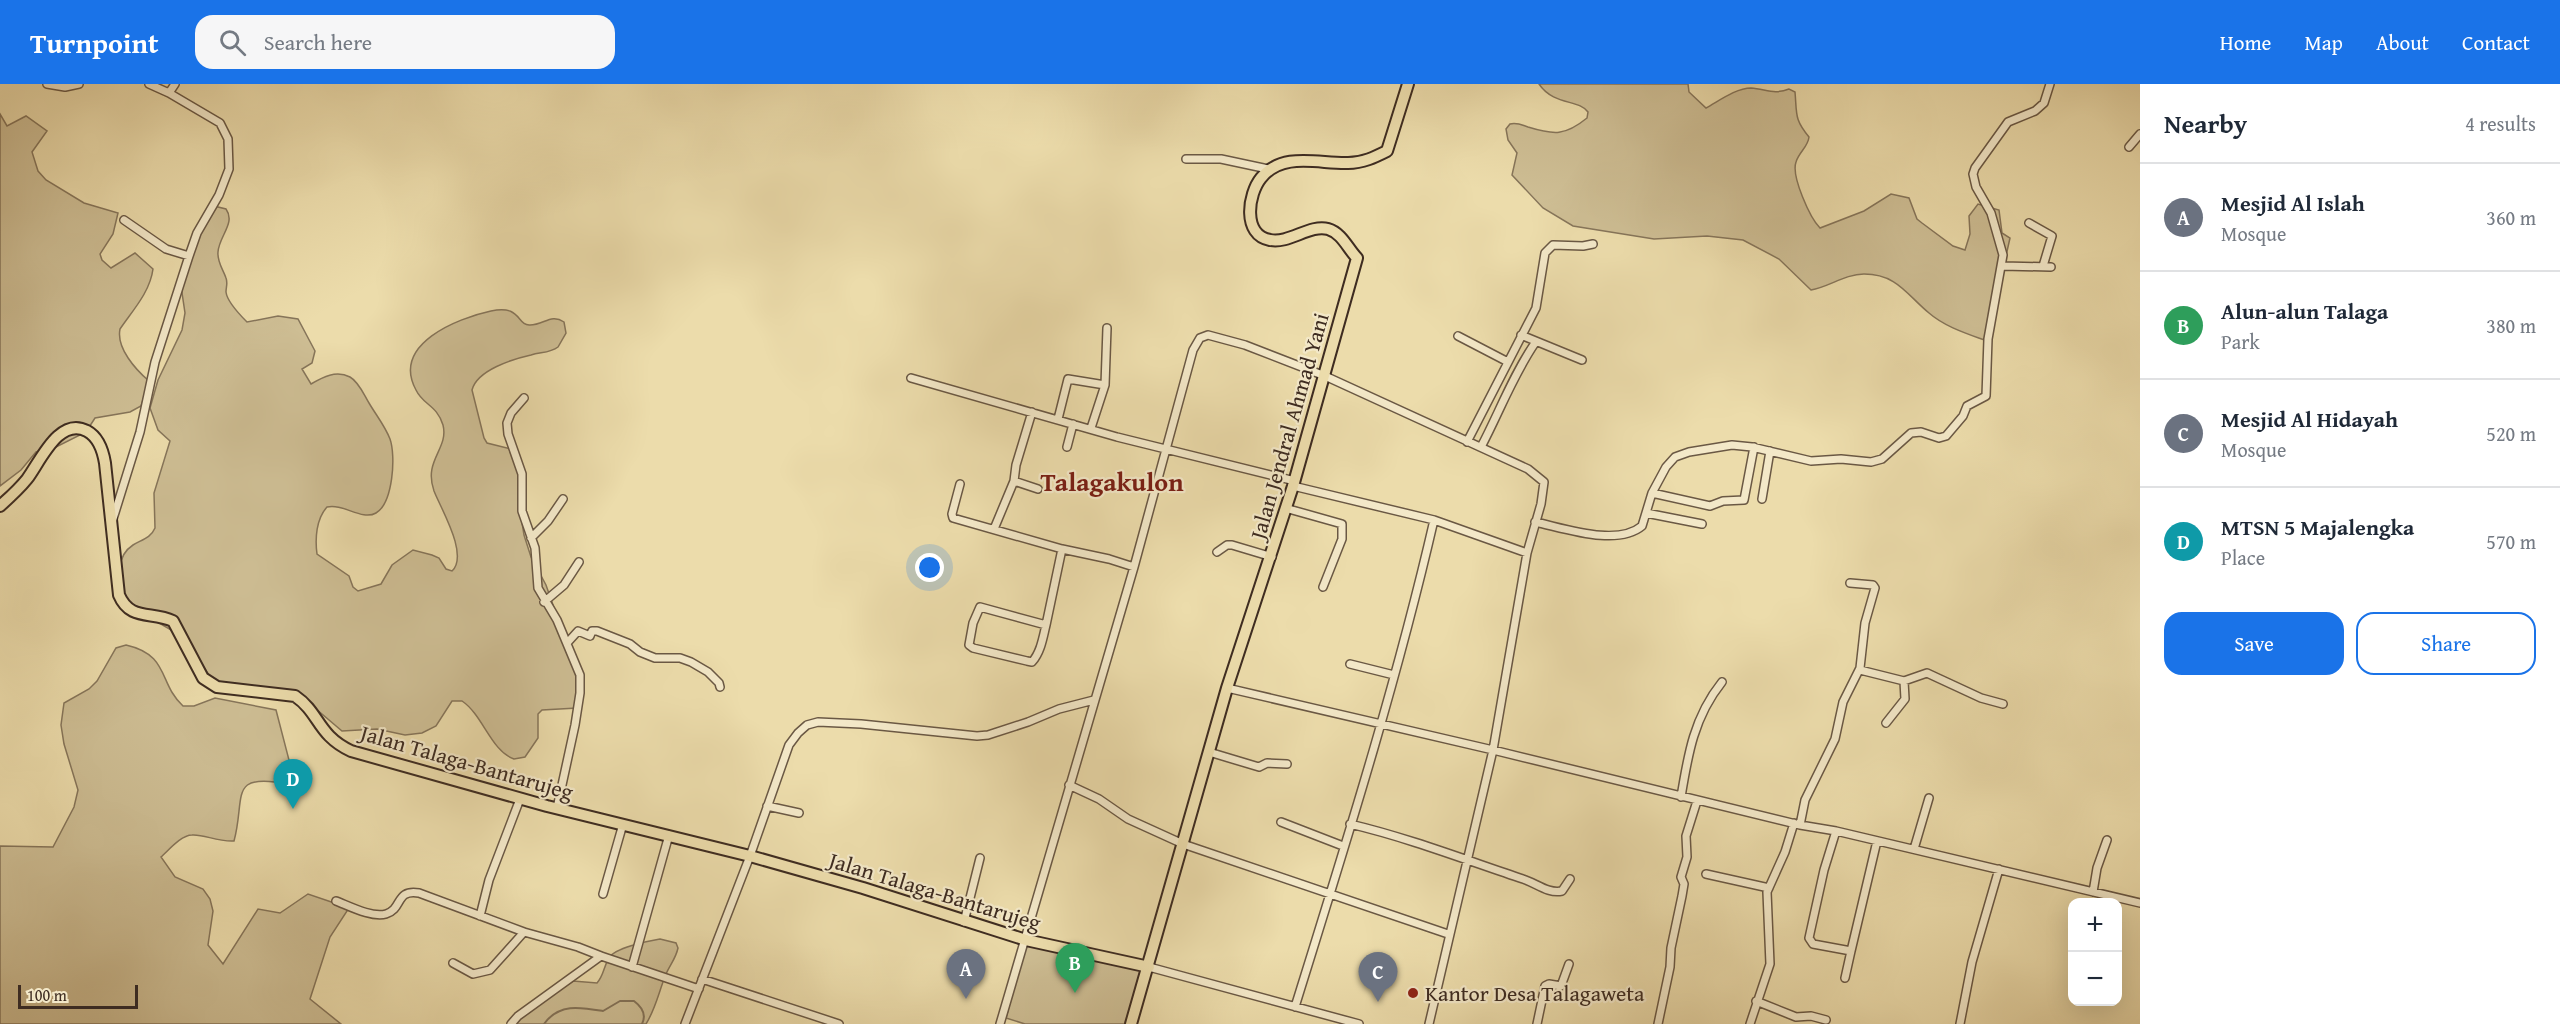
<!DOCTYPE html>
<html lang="en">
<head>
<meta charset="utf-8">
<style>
  body { margin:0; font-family:"Gentium Book Plus",serif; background:#f6f6f7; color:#1f2937 }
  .controls { position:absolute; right:18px; bottom:18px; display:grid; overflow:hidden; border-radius:12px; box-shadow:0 6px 24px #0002 }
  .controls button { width:54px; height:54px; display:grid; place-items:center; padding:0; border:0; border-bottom:2px solid #e0e1e3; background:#fff; color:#1f2937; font:30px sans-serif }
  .scale { position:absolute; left:18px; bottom:15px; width:120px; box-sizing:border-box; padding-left:6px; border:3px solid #3e2c21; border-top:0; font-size:16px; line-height:21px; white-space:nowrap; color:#3e2c21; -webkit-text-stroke:4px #f3e8c8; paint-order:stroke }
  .you { position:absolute; left:930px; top:484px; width:21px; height:21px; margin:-15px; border:4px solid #fff; border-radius:50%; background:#1a73e8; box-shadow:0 0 0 9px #1a73e833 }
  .badge { display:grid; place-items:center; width:39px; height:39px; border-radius:50%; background:#1a73e8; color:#fff; font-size:20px; font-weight:700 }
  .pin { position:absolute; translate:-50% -50px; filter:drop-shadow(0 2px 3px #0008) }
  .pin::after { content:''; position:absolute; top:32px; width:21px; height:18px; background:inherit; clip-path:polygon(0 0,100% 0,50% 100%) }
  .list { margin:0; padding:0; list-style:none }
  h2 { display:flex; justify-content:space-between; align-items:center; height:78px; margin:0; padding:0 24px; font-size:26px }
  h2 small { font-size:20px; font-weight:400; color:#747a83 }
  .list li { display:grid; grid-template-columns:39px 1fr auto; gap:18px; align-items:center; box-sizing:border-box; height:108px; padding:0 24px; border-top:2px solid #e0e1e3 }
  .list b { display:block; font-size:22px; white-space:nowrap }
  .list p { margin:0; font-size:20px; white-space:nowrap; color:#747a83 }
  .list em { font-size:20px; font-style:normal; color:#747a83 }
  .actions { display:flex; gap:12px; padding:18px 24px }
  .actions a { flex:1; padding:14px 0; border:2px solid #1a73e8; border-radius:18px; text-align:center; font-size:21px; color:#1a73e8 }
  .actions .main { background:#1a73e8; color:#fff }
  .icon { flex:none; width:33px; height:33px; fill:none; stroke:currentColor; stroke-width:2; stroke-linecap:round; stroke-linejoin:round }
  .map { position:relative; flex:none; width:2140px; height:940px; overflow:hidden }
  header { display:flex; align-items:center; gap:36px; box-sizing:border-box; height:84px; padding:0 30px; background:#1a73e8; color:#fff }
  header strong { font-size:28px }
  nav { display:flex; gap:33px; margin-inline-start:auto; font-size:21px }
  .search { width:420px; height:54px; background:#f6f6f7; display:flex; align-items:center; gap:15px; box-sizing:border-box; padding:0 21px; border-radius:18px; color:#747a83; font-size:22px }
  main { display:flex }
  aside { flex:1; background:#fff }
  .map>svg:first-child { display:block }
  .green { fill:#cebe94; stroke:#86755a; stroke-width:1.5 }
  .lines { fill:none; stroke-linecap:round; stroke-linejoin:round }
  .stream { stroke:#837258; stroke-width:2 }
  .minor-casing { stroke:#6a5844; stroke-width:10 }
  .primary-casing { stroke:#3e2c21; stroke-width:14 }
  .minor { stroke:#f3e8c8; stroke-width:7 }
  .primary { stroke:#ecdcab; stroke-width:10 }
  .poi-dot { fill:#8f2418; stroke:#f3e8c8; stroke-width:2 }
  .labels { text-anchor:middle; stroke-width:4.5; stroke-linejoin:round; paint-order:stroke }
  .street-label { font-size:22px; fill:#3e2c21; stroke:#f3e8c8 }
  .poi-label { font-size:22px; fill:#3e2c21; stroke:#f3e8c8; text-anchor:start }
  .quarter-label { font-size:26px; font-weight:bold; fill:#7a1f14; stroke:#f3e8c8 }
</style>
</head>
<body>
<header>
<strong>Turnpoint</strong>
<div class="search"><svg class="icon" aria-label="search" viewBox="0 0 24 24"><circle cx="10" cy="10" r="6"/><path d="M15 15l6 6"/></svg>Search here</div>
<nav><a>Home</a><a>Map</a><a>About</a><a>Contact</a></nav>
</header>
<main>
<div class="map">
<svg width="2140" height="940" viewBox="0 0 2140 940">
  <rect width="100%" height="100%" fill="#ecdcab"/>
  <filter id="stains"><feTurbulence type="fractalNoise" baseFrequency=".00333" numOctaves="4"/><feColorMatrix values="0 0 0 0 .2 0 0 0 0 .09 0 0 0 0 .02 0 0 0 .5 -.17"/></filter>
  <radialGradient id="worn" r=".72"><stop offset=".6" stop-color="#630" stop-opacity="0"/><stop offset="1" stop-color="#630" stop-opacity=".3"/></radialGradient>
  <path class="green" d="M1539,0H1688L1689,8L1706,24C1719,17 1736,4 1751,4C1766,5 1774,11 1789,5L1795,8C1797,30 1794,35 1809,53C1808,63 1799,68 1796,78C1791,92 1810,134 1820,144L1864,127L1891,110L1909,114L1917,135L1922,139L1953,162L1965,166L1970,150L1969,132L1978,120L1999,126L2002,149L2010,154L1987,257C1968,250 1945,243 1929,229C1907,211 1897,190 1864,190C1845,190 1829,203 1811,206L1779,175L1743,156L1707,152L1654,155L1573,142L1543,124L1512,91L1517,69L1508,56L1506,45L1510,40C1517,38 1522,41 1528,43C1554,51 1565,52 1587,34L1588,28C1579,15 1554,22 1539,0Z
    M0,30L7,42L26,32L47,47L32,68L38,87L46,96L84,119L118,129L113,150L100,170L102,176L111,184L135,169L153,185C150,208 133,226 120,245C116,264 136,286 149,297L141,322L130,328L95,334L86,348L52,365L36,368L21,386L0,402Z
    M214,122L226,125C236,139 219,152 218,168C217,178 223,185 226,194C228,199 226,203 226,208C227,217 240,231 247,238L278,232L298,235L315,267L312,279L302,285L311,300C323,293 336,286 350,293C359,298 364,311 369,319C376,331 385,342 390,355C396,372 393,419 376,429C362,437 343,419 327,423C316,435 315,455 317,470L349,492L353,503L358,507L381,500L392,481L413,466L432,471L439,474L446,485L452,487C469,471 441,425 434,407C423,376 449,365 443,341C437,321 423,321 416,306C391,260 458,234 491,227C521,220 517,242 530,241C544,241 551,229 564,238L566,249L558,263C550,269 541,268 531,271C513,275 477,286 472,306L484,354L487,359L515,366L518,377L520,426L524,451L531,473L546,501L580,598L577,624L542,626L538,630V654L525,673L514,675C491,667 483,631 462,617H452L436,642L422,649L405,651L377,645L342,647L303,614L225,603L211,594L193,567L173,547L123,518C120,499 113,474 133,461C141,456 151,454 155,444L154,409L170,357L158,346L150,324L158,296L182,246L185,229L181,202L202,134L209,124Z
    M126,561C170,571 158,599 183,622H194L215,614L276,626L289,676L288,700C227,688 246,713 234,757C217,758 204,750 192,751C181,751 168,767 161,773L175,793L203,805L210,815L213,827L208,861L223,880L258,825L280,829L308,810L349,824L330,853L310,915L341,940H0V762L53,763L74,723L78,706L64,660L61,641L64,619L89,605L97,597L116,564Z
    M1028,850L1147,885L1126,940H1025L1006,934Z
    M660,855L676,859L678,864C676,874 670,881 666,890C659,907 656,924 646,940H514L517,934L573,897L597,899C604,891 603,884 609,874C614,864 648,857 660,855Z"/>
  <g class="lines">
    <path class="stream" d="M544,940C559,919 580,923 603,927L620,917H634C642,923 647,930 642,940"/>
    <g class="minor-casing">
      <path id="minor" d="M47,0L65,3L79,0
        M149,0L169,9
        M2129,63L2140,50
        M1186,75H1221L1268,85
        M124,136L166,165L189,172
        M2029,139L2052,152L2043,182
        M2002,182L2051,183
        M1521,251L1582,276
        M1458,252L1508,278
        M911,294L1117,353L1295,397
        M524,314L511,329L507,339L508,350L522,390V427L535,464L538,504L557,536L580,591V609L575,641L557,724
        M1058,335L1068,295L1105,301
        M1091,344L1105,301L1107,244
        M1467,358L1536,224L1545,169L1553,161L1583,162L1593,160
        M1067,363L1073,340
        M1481,363C1499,329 1513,291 1535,259
        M1014,397L1038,405
        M960,400L952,430L953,434L1062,465
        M1293,402L1434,436L1527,469
        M1652,409L1710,422L1723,417L1744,416L1754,363
        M1762,415L1770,367
        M1285,424L1342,440V455L1323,503
        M1646,429L1702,440
        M112,438L140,348L155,278L189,172L197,149L219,111L229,85L228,55L220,39L169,9L175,0
        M1535,438C1564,444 1617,463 1642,442L1652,409L1666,383L1675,373L1689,368L1732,361L1752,363L1811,377L1841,375L1871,378L1882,375L1911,349L1921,348L1939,354L1946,352L1963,332L1967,322L1986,312L1988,255L2003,171L1991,129L1976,103L1973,90L1975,84L2008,38L2035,27L2044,19L2050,0
        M994,445L1014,397L1016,381L1032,328
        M531,454L548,437L563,415
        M1217,468L1227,461H1232L1272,473
        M544,518L564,501L579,478
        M1046,541L980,523L973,539L969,561L973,564L1027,577L1032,578C1041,568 1043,553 1046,541L1062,465L1109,475L1134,483
        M568,558L578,547L590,552L592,547H597L630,560L640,568L655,574H680L691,578L708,588L719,599L720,603
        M1350,580L1394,591
        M1860,586L1904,597L1927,589L1981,614L2003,620
        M1227,604L1493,666L1800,741L1836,747L2140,819
        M1886,639L1905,615L1904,597
        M1209,668L1259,683L1267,679L1287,680
        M1069,701L1099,715L1128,735L1183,760L1448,850
        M1681,713C1688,670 1694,633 1722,598
        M767,722L799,729
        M1281,738L1343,762
        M1350,740C1409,754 1466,776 1523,795C1536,799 1548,810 1562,807L1570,795
        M1800,741L1805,716L1835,655L1843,618L1860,584L1865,539L1875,504L1873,501L1850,499
        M1836,747L1824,786L1809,854L1813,860L1851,867L1845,894
        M1914,765L1929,714
        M1706,790L1769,804
        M2093,808L2097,784L2107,756
        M603,810L623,740
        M336,817C349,822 372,834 386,830C403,825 395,805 419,809L524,848L490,886L473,890L453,879
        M480,832L489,796L520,715
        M964,838L980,774
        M524,848L578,863L601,872
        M1851,867L1877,757
        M632,883L669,751
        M1149,883L1359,940
        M702,895L839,940
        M1756,917L1796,933L1811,932L1826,936
        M1295,923C1345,762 1396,601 1434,436
        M511,940L518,932L601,872L699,905
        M685,940L750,772L789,661L798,649L807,641L818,638L861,640L977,652L988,651L1028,638L1059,625L1094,616
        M1000,940L1134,483L1193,266L1200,254L1208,251L1245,261L1325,292L1528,385L1544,398L1541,420L1527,469L1493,666L1429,940
        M1537,940L1545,902L1549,900L1561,902L1569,880
        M1658,940L1670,883L1671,864L1682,812L1684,800L1681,793L1687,773L1686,752L1697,717
        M1750,940L1770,880L1767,808L1785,768L1794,739
        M1960,940L1972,878L1999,785"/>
    </g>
    <g class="primary-casing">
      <path id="primary" d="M0,422C9,414 19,405 27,395C40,378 59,332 87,347C98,353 103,367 105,379L119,511C130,537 151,527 173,537L203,594L217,603L295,612C320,629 317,651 351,667L547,722L750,772L863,804L1026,856L1149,883
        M1131,940L1227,604L1293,402L1357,174C1348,165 1342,149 1328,145C1310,140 1289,160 1270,156C1242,151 1248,110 1261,94C1283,67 1319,80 1348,79C1363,79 1375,73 1387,67L1408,0"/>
    </g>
    <use href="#minor" class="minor"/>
    <use href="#primary" class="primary"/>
  </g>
  <circle class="poi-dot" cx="1413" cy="909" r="6"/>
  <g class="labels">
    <g class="street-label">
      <text transform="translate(1289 342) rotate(-74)" y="8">Jalan Jendral Ahmad Yani</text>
      <text transform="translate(467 678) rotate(16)" y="8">Jalan Talaga-Bantarujeg</text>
      <text transform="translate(935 807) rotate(17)" y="8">Jalan Talaga-Bantarujeg</text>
    </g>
    <g class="poi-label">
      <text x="1425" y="917">Kantor Desa Talagaweta</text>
    </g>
    <g class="quarter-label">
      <text x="1112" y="407">Talagakulon</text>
    </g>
  </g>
  <rect width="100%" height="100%" filter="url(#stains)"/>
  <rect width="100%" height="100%" fill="url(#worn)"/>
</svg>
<div class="controls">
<button>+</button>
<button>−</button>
</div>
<div class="scale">100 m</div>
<div class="you"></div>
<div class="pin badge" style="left:966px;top:915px;background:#6b7280">A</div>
<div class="pin badge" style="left:1075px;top:909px;background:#2e9e5b">B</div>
<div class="pin badge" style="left:1378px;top:918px;background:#6b7280">C</div>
<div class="pin badge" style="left:293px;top:725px;background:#0f9aa8">D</div>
</div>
<aside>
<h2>Nearby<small>4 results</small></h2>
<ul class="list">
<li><span class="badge" style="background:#6b7280">A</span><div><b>Mesjid Al Islah</b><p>Mosque</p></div><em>360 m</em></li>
<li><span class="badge" style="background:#2e9e5b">B</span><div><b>Alun-alun Talaga</b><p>Park</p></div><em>380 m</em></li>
<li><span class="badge" style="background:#6b7280">C</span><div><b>Mesjid Al Hidayah</b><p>Mosque</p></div><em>520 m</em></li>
<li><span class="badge" style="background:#0f9aa8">D</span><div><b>MTSN 5 Majalengka</b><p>Place</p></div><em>570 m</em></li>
</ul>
<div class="actions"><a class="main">Save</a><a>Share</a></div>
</aside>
</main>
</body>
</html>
